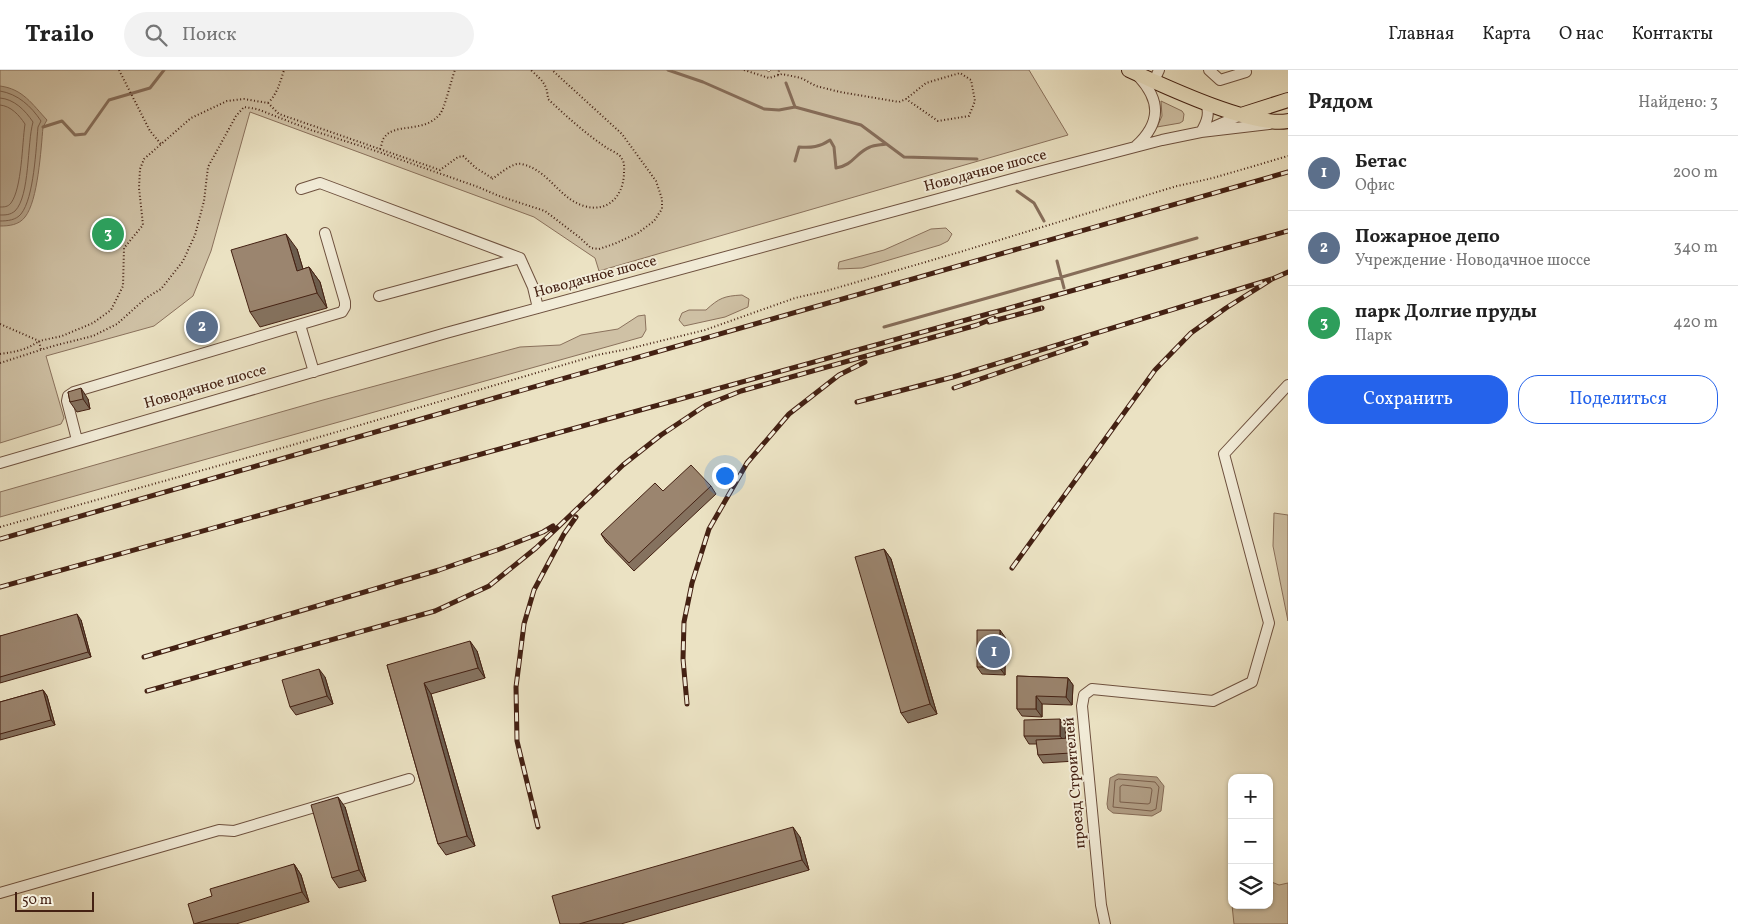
<!DOCTYPE html>
<html lang="ru">
<head>
<meta charset="utf-8">
<style>
  body { margin:0; font-family:Vollkorn,serif; background:#f2f2f2; color:#222 }
  .controls { position:absolute; right:15px; bottom:15px; display:grid; overflow:hidden; border-radius:10px; box-shadow:0 1px 4px #0004 }
  .controls button { width:45px; height:45px; display:grid; place-items:center; padding:0; border:0; border-bottom:1px solid #e0e0e0; background:#fff; color:#222; font:25px sans-serif }
  .scale { position:absolute; left:15px; bottom:12px; width:79px; box-sizing:border-box; padding-left:5px; border:2px solid #442113; border-top:0; font-size:14px; line-height:18px; white-space:nowrap; color:#442113; -webkit-text-stroke:4px #f2ecd8; paint-order:stroke }
  .you { position:absolute; left:724px; top:405px; width:18px; height:18px; margin:-12px; border:4px solid #fff; border-radius:50%; background:#1a73e8; box-shadow:0 0 0 8px #1a73e833 }
  .badge { display:grid; place-items:center; width:32px; height:32px; border-radius:50%; background:#2563eb; color:#fff; font-size:16px; font-weight:700 }
  .pin { position:absolute; translate:-50% -50%; border:2px solid #fff; box-shadow:0 1px 5px #0006 }
  .list { margin:0; padding:0; list-style:none }
  h2 { display:flex; justify-content:space-between; align-items:center; height:65px; margin:0; padding:0 20px; font-size:21px }
  h2 small { font-size:16px; font-weight:400; color:#767676 }
  .list li { display:grid; grid-template-columns:32px 1fr auto; gap:15px; align-items:center; box-sizing:border-box; height:75px; padding:0 20px; border-top:1px solid #e0e0e0 }
  .list b { display:block; font-size:19px; white-space:nowrap }
  .list p { margin:0; font-size:16px; white-space:nowrap; color:#767676 }
  .list em { font-size:16px; font-style:normal; color:#767676 }
  .actions { display:flex; gap:10px; padding:15px 20px }
  .actions a { flex:1; padding:11px 0; border:1px solid #2563eb; border-radius:20px; text-align:center; font-size:18px; color:#2563eb }
  .actions .main { background:#2563eb; color:#fff }
  .icon { flex:none; width:28px; height:28px; fill:none; stroke:currentColor; stroke-width:2; stroke-linecap:round; stroke-linejoin:round }
  .map { position:relative; flex:none; width:1288px; height:854px; overflow:hidden }
  header { display:flex; align-items:center; gap:30px; box-sizing:border-box; height:70px; padding:0 25px; background:#fff; border-bottom:1px solid #e0e0e0 }
  header strong { font-size:24px }
  nav { display:flex; gap:28px; margin-inline-start:auto; font-size:18px }
  .search { width:350px; height:45px; background:#f2f2f2; display:flex; align-items:center; gap:12px; box-sizing:border-box; padding:0 18px; border-radius:28px; color:#767676; font-size:19px }
  main { display:flex }
  aside { flex:1; background:#fff }
  .map>svg:first-child { display:block }
  .green { fill:#cfc1a5; stroke:#8a715c }
  .water { fill:#b2a087; stroke:#866d59 }
  .lines { fill:none; stroke-linecap:round; stroke-linejoin:round }
  .shore { stroke:#7b604d; stroke-width:1 }
  .stream { stroke:#866d59; stroke-width:3 }
  .minor-casing { stroke:#6e513f; stroke-width:12 }
  .major-casing { stroke:#442113; stroke-width:16 }
  .path { stroke:#442113; stroke-width:2; stroke-dasharray:1 2.5; stroke-linecap:butt }
  .minor { stroke:#f2ecd8; stroke-width:10 }
  .major { stroke:#ebe2c3; stroke-width:14 }
  .rail-casing { stroke:#442113; stroke-width:5 }
  .rail { stroke:#f2ecd8; stroke-width:3; stroke-dasharray:9; stroke-linecap:butt }
  .wall { fill:#85725f; stroke:#442113 }
  .shaded-wall { fill:#6c5d4e; stroke:#442113 }
  .building { fill:#9b856f; stroke:#442113 }
  .labels { text-anchor:middle; stroke-width:4; stroke-linejoin:round; paint-order:stroke }
  .street-label { font-size:15px; fill:#442113; stroke:#f2ecd8 }
</style>
</head>
<body>
<header>
<strong>Trailo</strong>
<div class="search"><svg class="icon" aria-label="search" viewBox="0 0 24 24"><circle cx="10" cy="10" r="6"/><path d="M15 15l6 6"/></svg>Поиск</div>
<nav><a>Главная</a><a>Карта</a><a>О нас</a><a>Контакты</a></nav>
</header>
<main>
<div class="map">
<svg width="1288" height="854" viewBox="0 0 1288 854">
  <rect width="100%" height="100%" fill="#ebe2c3"/>
  <filter id="stains"><feTurbulence type="fractalNoise" baseFrequency=".004" numOctaves="4"/><feColorMatrix values="0 0 0 0 .2 0 0 0 0 .09 0 0 0 0 .02 0 0 0 .5 -.17"/></filter>
  <radialGradient id="worn" r=".72"><stop offset=".6" stop-color="#630" stop-opacity="0"/><stop offset="1" stop-color="#630" stop-opacity=".3"/></radialGradient>
  <path class="green" d="M0,0H766L769,2L771,0H1029L1068,65L599,201L595,188L534,147L250,42L211,181L193,226L154,256L46,286L64,348L61,354L0,373Z
    M1161,31L1182,41L1184,44L1183,51L1180,53L1157,57L1162,46Z
    M946,158L952,164L948,171L940,175L862,198L838,199L839,192L884,180L931,159Z
    M742,225L749,229L748,237L725,247L684,256L679,250L682,243L689,240H706C719,228 724,226 742,225Z
    M645,245L646,260L642,267L0,447V422L323,330L520,277L560,275L581,265L618,259L638,246Z
    M1274,443L1288,445V551L1273,476Z
    M1269,811L1279,815L1288,813V854H1234L1232,835H1269Z"/>
  <path class="water" d="M0,16C23,19 32,34 47,50L43,57C41,79 38,131 25,147C19,155 9,156 0,156Z
    M1118,704L1157,707L1164,716L1161,741L1152,746L1113,743L1108,739L1107,734L1110,708Z"/>
  <g class="lines">
    <path class="shore" d="M0,21C18,24 31,36 41,51L38,57C36,78 34,128 21,144C16,150 8,151 0,151
      M0,28C14,29 25,40 33,52C27,73 30,126 15,141C10,145 6,145 0,145
      M0,35C11,36 19,45 25,54C22,74 22,118 11,133C8,137 4,137 0,137
      M1119,709L1155,712L1159,717L1156,739L1151,741L1113,737L1115,711Z
      M1123,715L1151,718L1152,720L1150,733L1148,734L1120,732V717Z"/>
    <path class="stream" d="M668,0L703,12L764,39L779,40L795,37L861,55L904,87L977,89
      M786,13L795,37
      M43,57L62,51L75,65L85,64L109,30L150,18L164,0
      M795,91L799,77C811,78 820,77 830,70L834,77L836,98C854,95 855,83 870,77C874,75 881,75 886,74
      M1017,121L1034,133L1044,151
      M1057,191L1064,218
      M884,257L1062,207L1197,168"/>
    <g class="minor-casing">
      <path id="minor" d="M1209,0L1220,10L1246,2
        M1154,11L1159,0
        M1211,58L1241,45
        M1201,62C1207,52 1210,44 1206,32
        M1136,76C1161,53 1161,31 1139,7
        M301,119L320,113L520,188L533,217L538,238
        M379,226L520,188
        M300,255L314,302
        M77,370L67,331L68,326L74,322L342,242L345,237V232L325,163
        M0,393L446,263L1012,109L1162,70L1201,62L1269,54
        M0,823L219,760L234,761L409,709
        M1105,854L1101,835L1082,636L1084,625L1092,619L1213,631L1252,612L1269,553L1224,384L1288,315"/>
    </g>
    <g class="major-casing">
      <path id="major" d="M1129,0C1164,16 1253,58 1288,51
        M1241,45L1288,30"/>
    </g>
    <path class="path" d="M119,0L150,61L161,74
      M744,0L769,8L782,4L801,8L816,16L840,22L899,32L906,29L938,51L969,46L975,31L971,10L960,3L926,13L906,29
      M778,5L779,0
      M268,33C277,24 280,13 284,0
      M380,79C382,75 382,70 384,68C394,52 424,64 440,44C445,38 451,10 455,0
      M492,109C500,104 512,92 522,94C550,101 558,128 584,136C607,143 623,127 624,104C624,99 625,93 622,89C620,84 612,81 607,78C586,64 567,47 548,29C547,13 542,11 531,0
      M0,254L39,271L62,266L93,253L111,240L123,216L124,178L143,155L139,118L140,99L144,89L191,48L227,31L244,29L268,33L279,44L440,100L458,87L463,86L476,98L492,108
      M0,284C14,282 27,280 39,271L41,280
      M0,293L53,276L93,266L117,254L146,228L161,219L183,191L195,165L204,131L208,97L236,46L244,37L257,39L311,60L376,81L478,117L499,126L545,141L579,167L591,178L599,179L614,174L638,163L654,151L662,139V129L656,111L622,64L552,0
      M0,457L289,376L597,285L628,279L705,260L795,228L826,221L960,182L1177,116L1213,108L1288,86"/>
    <use href="#minor" class="minor"/>
    <use href="#major" class="major"/>
    <g class="rail-casing">
      <path id="rail" d="M989,252L1042,238
        M954,318L1086,273
        M857,332L953,307L1272,209
        M0,469L1288,102
        M1012,498L1155,300L1191,263L1226,238L1272,209L1288,202
        M0,517L1288,161
        M144,587L439,500L500,479L543,462L553,456
        M147,621L435,541L489,516L536,478L623,395L661,365L706,335L741,321L977,255L994,248
        M687,634L683,589L684,552L692,513L709,459L747,393L789,344L839,305L865,292
        M538,757L517,671L516,617L524,554L534,520L564,464L576,447"/>
    </g>
    <use href="#rail" class="rail"/>
  </g>
  <path class="wall" d="M297,179L303,199L309,197L320,212L327,238L260,257L250,242Z
    M68,322L88,329L90,339L77,342L70,332Z
    M711,416L716,424L634,501L606,472L601,464L663,421Z
    M884,479L891,489L937,644L908,653L901,643Z
    M81,550L91,587L0,613V566Z
    M1005,567V605L982,604L977,597Z
    M477,581L485,608L431,624L475,776L446,785L438,774L387,595Z
    M1017,606L1068,608L1073,615L1072,635L1042,634V647L1022,646L1017,639Z
    M325,607L333,634L296,645L290,637Z
    M43,620L47,626L55,655L0,670V632Z
    M1065,657L1066,668L1075,675L1076,691L1043,693L1038,685L1037,674H1029L1024,666Z
    M345,737L366,811L339,818L332,808Z
    M800,767L809,800L621,854H560Z
    M294,794L301,805L309,832L236,854H194L212,826Z"/>
  <path class="shaded-wall" d="M286,164L297,179L308,216L297,201Z
    M309,197L320,212L327,238L317,223Z
    M81,318L88,329L90,339L83,329Z
    M884,479L891,489L937,644L930,634Z
    M77,544L81,550L91,587L88,582Z
    M1000,560L1005,567V605L999,597Z
    M470,571L477,581L485,608L478,598Z
    M319,599L325,607L333,634L327,626Z
    M1068,608L1073,615L1072,635L1066,627Z
    M424,613L431,624L475,776L467,766Z
    M43,620L47,626L55,655L51,650Z
    M1036,626L1042,634V647L1036,639Z
    M1060,649L1065,657L1066,674L1060,666Z
    M1070,668L1075,675L1076,691L1071,683Z
    M338,727L345,737L366,811L359,800Z
    M793,757L800,767L809,800L802,790Z
    M294,794L301,805L309,832L302,822Z"/>
  <path class="building" d="M286,164L297,201L309,197L317,223L250,242L231,180Z
    M81,318L83,329L70,332L68,322Z
    M691,395L711,416L629,493L601,464L655,413L663,421Z
    M884,479L930,634L901,643L855,487Z
    M77,544L88,582L0,607V566Z
    M977,560H1000L999,597H977Z
    M470,571L478,598L424,613L467,766L438,774L387,595Z
    M319,599L327,626L290,637L282,610Z
    M1017,606L1068,608L1066,627L1036,626V639H1017Z
    M43,620L51,650L0,664V632Z
    M1060,649V666H1024V650Z
    M1070,668L1071,683L1038,685L1036,670Z
    M338,727L359,800L332,808L311,735Z
    M793,757L802,790L579,854H560L552,826Z
    M294,794L302,822L194,854L188,834L212,826L210,819Z"/>
  <g class="labels">
    <g class="street-label">
      <text transform="translate(985 100) rotate(-15)" y="5">Новодачное шоссе</text>
      <text transform="translate(595 206) rotate(-15)" y="5">Новодачное шоссе</text>
      <text transform="translate(205 316) rotate(-16)" y="5">Новодачное шоссе</text>
      <text transform="translate(1074 713) rotate(-95)" y="5">проезд Строителей</text>
    </g>
  </g>
  <rect width="100%" height="100%" filter="url(#stains)"/>
  <rect width="100%" height="100%" fill="url(#worn)"/>
</svg>
<div class="controls">
<button>+</button>
<button>−</button>
<button><svg class="icon" aria-label="layers" viewBox="0 0 24 24"><path d="M12 4l9 5-9 5-9-5zM3 14l9 5 9-5"/></svg></button>
</div>
<div class="scale">50 m</div>
<div class="you"></div>
<div class="pin badge" style="left:994px;top:582px;background:#5c6f8a">1</div>
<div class="pin badge" style="left:202px;top:257px;background:#5c6f8a">2</div>
<div class="pin badge" style="left:108px;top:164px;background:#2e9e5b">3</div>
</div>
<aside>
<h2>Рядом<small>Найдено: 3</small></h2>
<ul class="list">
<li><span class="badge" style="background:#5c6f8a">1</span><div><b>Бетас</b><p>Офис</p></div><em>200 m</em></li>
<li><span class="badge" style="background:#5c6f8a">2</span><div><b>Пожарное депо</b><p>Учреждение · Новодачное шоссе</p></div><em>340 m</em></li>
<li><span class="badge" style="background:#2e9e5b">3</span><div><b>парк Долгие пруды</b><p>Парк</p></div><em>420 m</em></li>
</ul>
<div class="actions"><a class="main">Сохранить</a><a>Поделиться</a></div>
</aside>
</main>
</body>
</html>
